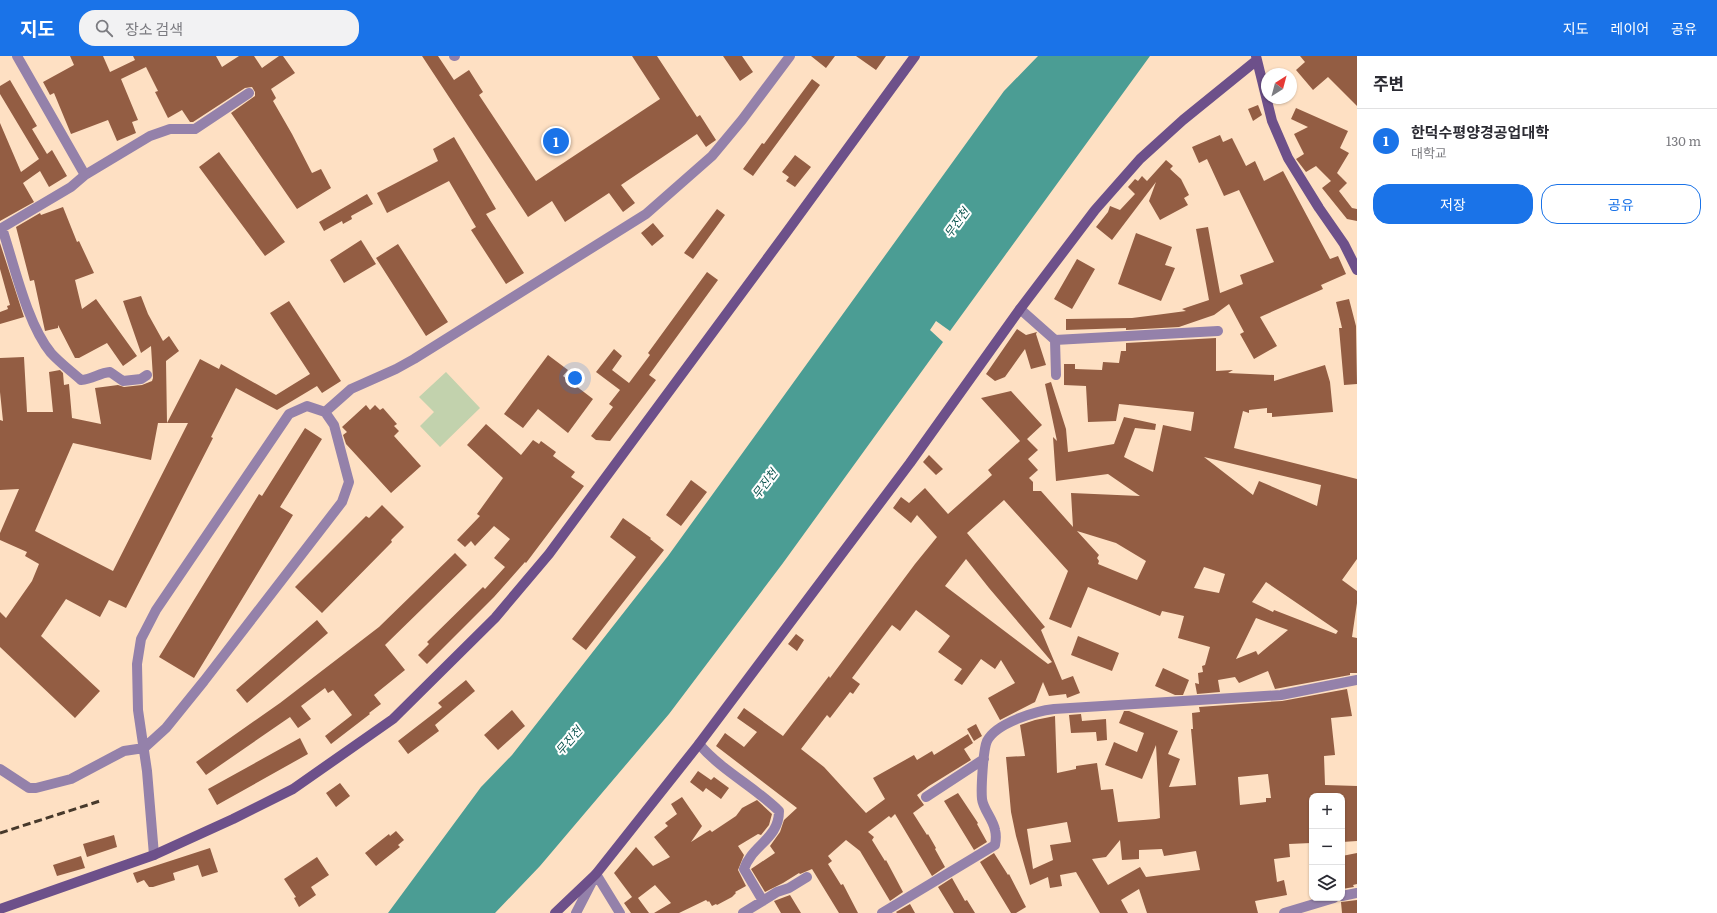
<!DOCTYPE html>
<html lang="ko">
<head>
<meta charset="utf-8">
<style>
  body { margin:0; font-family:Literata,"Noto Sans KR",serif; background:#f2f2f3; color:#2b2b33 }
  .controls { position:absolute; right:12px; bottom:12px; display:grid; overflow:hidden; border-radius:8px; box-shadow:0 1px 3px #0004 }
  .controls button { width:36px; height:36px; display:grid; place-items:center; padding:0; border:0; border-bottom:1px solid #e1e1e2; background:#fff; color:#2b2b33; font:20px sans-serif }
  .compass { position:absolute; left:1261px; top:12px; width:36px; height:36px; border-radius:50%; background:#fff; box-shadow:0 1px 3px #0004; rotate:36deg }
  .you { position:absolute; left:575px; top:322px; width:14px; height:14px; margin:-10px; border:3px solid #fff; border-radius:50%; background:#1a73e8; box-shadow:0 0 0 6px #1a73e833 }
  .badge { display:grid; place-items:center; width:26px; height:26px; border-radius:50%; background:#1a73e8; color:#fff; font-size:13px; font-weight:700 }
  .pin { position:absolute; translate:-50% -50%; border:2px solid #fff; box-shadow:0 1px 4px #0006 }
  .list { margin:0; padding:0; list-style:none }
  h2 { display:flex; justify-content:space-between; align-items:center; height:52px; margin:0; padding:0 16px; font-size:17px }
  h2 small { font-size:13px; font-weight:400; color:#7c7c81 }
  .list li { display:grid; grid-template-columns:26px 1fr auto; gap:12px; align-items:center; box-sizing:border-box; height:64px; padding:0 16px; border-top:1px solid #e1e1e2 }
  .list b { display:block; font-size:15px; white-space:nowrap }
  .list p { margin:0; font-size:13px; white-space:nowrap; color:#7c7c81 }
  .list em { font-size:13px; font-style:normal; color:#7c7c81 }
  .actions { display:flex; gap:8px; padding:12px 16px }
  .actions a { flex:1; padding:9px 0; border:1px solid #1a73e8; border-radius:16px; text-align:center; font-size:14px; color:#1a73e8 }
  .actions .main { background:#1a73e8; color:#fff }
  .icon { flex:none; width:22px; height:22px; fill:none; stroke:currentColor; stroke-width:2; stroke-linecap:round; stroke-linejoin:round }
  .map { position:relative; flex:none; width:1357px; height:857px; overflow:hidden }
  header { display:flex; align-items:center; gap:24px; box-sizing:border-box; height:56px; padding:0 20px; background:#1a73e8; color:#fff }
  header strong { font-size:19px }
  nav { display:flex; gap:22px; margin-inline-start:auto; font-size:14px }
  .search { width:280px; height:36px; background:#f2f2f3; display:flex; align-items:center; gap:10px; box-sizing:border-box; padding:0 14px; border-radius:16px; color:#7c7c81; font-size:15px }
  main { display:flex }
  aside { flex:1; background:#fff }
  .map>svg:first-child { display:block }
  .green { fill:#c2d2ad }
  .water { fill:#4b9d94 }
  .building { fill:#935d43; fill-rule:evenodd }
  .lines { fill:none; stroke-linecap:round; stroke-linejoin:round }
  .street { stroke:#9481aa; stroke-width:10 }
  .secondary { stroke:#6d508a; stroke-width:10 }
  .rail { stroke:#47392b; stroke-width:3; stroke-dasharray:8 4; stroke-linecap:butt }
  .labels { text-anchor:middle; stroke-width:4; stroke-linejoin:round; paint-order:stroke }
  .water-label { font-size:12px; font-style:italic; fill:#0f5650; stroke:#fff }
</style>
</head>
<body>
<header>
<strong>지도</strong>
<div class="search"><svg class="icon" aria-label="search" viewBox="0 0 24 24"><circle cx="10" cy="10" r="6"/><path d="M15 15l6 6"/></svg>장소 검색</div>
<nav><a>지도</a><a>레이어</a><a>공유</a></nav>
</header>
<main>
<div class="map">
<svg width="1357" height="857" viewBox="0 0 1357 857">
  <rect width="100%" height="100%" fill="#fee0c3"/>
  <path class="green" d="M446,316L480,352L440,391L420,370L434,356L419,341Z"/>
  <path class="water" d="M1038,0H1150L950,275L936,265L930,274L943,286L783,507L669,658L540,810L495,857H388L481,731L512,699L668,500L1004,35Z"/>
  <path class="building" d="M70,0H103L110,16L135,4L133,0H216L222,11L239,0H254L262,12L279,0H283L295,17L271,33L276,42L273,45L292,78L312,117L321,113L331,132L297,153L231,57L255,40V36L252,31L245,32L193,66H190L182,54L168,62L155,36L158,35L146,11L121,23L138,64L132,66L136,77L117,85L108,64L71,78L54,37L50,39L43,26L74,9Z
    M422,0H438L454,24L469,14L483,36L479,39L536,125L660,43L632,0H657L697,61L700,59L716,84L706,91L697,78L621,129L635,147L623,156L609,137L565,166L552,145L528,161Z
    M723,0H742L753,16L740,25Z
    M811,0H835L826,12Z
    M856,0H886L876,14Z
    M1300,0H1357V50L1328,21L1313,34L1296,14L1305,6Z
    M812,23L820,29L753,120L743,113L762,87L764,88Z
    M10,24L37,70L32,73L47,98L52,94L67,120L49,131L40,115L23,127L34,146L0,165V67L21,116L39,103L0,38V30Z
    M1258,49L1262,59L1253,65L1248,53Z
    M1296,52L1348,75L1340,92L1349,97L1337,117L1347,127L1339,135L1352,152L1357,153V165L1347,163L1322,132L1331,125L1316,110L1306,116L1296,103L1304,98L1294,78L1308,71L1291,63Z
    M1220,79L1223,86L1232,82L1246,110L1255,105L1264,125L1283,115L1330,203L1338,200L1346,218L1321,229L1323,233L1260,261L1277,290L1254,303L1240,278L1244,276L1229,248L1214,259L1179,271L1126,274V272L1066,274V263L1132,262L1156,259L1186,255L1182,253L1209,244L1196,173L1208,171L1220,237L1243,228L1240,219L1274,206L1239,134L1224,140L1207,103L1199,107L1192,91Z
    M454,81L496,153L486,158L524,217L506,228L471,174L476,171L449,125L387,157L377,137L438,105L433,93Z
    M219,96L285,186L265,200L199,111Z
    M795,99L811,111L795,131L786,125L789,121L782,116Z
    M1166,104L1173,110L1170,113L1181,123L1189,139L1184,142L1188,149L1160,164L1149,145L1156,126L1112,184L1096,171L1108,156L1110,150L1120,154L1135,138L1128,131L1135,123L1138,125L1142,120L1147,125Z
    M367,138L373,148L351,160L352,163L343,168L342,165L324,175L319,166Z
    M63,151L77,186L79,185L94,217L75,224L82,253L96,243L137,300L123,310L107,287L79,302H75L58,269V272L45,275L34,224L30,225L16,171L40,157L41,159Z
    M717,153L725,159L693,203L684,197Z
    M653,167L664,180L652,190L641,177Z
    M1136,177L1172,191L1165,209L1175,212L1161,245L1118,228Z
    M361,184L376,208L344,227L330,204Z
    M0,187L24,261L0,268V256L8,253L7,250L10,249L0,213Z
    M398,188L448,266L426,280L376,202Z
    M1077,203L1095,213L1072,253L1054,243Z
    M707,216L718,224L649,319L656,324L610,385L596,384L591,380L613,351L609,348L620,334L596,316L614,293L622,300L612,314L629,327L650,299L648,297Z
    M141,240L148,258L163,285L169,280L179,295L166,305L167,367H158L151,404L73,387L35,475L113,515L188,367H167L200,303L219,313L221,308L276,339L310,318L270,257L289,245L341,325L322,337L317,330L277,354L236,332L211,381L213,382L126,552L109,544L100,561L66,543L41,580L100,635L75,662L0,591V556L6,562L32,525L39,508L25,500L27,496L0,484V477L19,433L0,434V364L3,365L0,336V302L24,301L27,356H53L49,316L60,314L63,317L64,329L69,328L72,362L101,368L95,332L118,329L124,331L142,329L152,325L153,322L151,290L141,297L123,245Z
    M1349,243L1356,270L1357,328L1344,329L1339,272H1342L1336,246Z
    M1017,273L1026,279L1037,276L1036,278L1046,309L1031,313L1025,293L1005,321L995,325L986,318Z
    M1216,282V315L1233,314L1228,317L1274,319V325L1325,309L1330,326L1333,356L1272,361V357H1267V352L1249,354V357L1243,355L1234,392L1357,423V503L1342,524L1357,535V547L1352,581L1357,582V617H1350V619L1275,633L1268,615L1239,627L1235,621L1218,624L1220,636L1197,638L1195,627L1199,628L1198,617L1203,616L1202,610L1205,609L1210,591L1178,582L1184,560L1162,555L1160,560L1088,531L1071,572L1049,563L1068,515L1004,444L967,477L1045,571L1041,574L1062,624L1073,620L1080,637L1067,642L1066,638L1049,640L1043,626L1035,646L1000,664L988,642L1015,627L1001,604L995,613L981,603L962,629L954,624L962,613L938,596L950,580L916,554L900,575L892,569L852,622L860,628L853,638L850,636L830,662L827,659L801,693L824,711L866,757L885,743L873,722L914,699L917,704L932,695L934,699L968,678L973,687L964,693L971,704L929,730L917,739L924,749L913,757L927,779L928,778L936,792L935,793L945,811L932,820L895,758L891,762L889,760L868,776L874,781L872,784L885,805L886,804L903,836L890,845L860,795L846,784L828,800L832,805L828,808L841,829L843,828L858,857H839L812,813L800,818L799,817L783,827L765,836L751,813L775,797L770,790L780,776L784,764L797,752L716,690L725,677L744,691L757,676L737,662L744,652L783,680L829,620L830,622L915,508L937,481L917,459L911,467L893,452L901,441L909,447L925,432L948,458L992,419L988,414L1020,385L981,342L1011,335L1042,369L1027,383L1038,394L1028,403L1038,414L1029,422L1033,426V435H1041L1073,471L1071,437L1140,440L1108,418L1056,425L1053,381L1057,385L1045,328L1051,326L1066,373L1068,396L1114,388L1124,361L1156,368L1155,374L1135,372L1124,401L1153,416L1163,369L1191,375L1194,356L1119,348L1116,365L1088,366L1086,330L1064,329V308H1075V313L1102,314L1103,306L1119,307L1121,295H1126V287ZM1204,401L1321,429L1317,450L1259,425L1253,439ZM1077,475L1116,487L1146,505L1137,524L1098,508L1099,505L1097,502L1099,499ZM966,503L989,532L1052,606L1048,608L945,530ZM1204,511L1225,518L1219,537L1194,532ZM1266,526L1338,575L1336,578L1274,554L1273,556L1252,546ZM1256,562L1288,574L1258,599L1256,595L1236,603Z
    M548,299L568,314L563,320L593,343L568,377L538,353L523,372L504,358Z
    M366,349L370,354L375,349L380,354L383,352L397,368L394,370L399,375L394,380L421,410L391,437L346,388L343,379L347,376L342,371Z
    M486,368L521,399L533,384L539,388L541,385L556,396L553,400L575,416L571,421L584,430L526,507L525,506L494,541L427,608L418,599L429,588L427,586L483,531L485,533L505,511L494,502L510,483L494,470L475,490L471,485L465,491L457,484L480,460L477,458L503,422L467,389Z
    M305,372L322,383L280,451L293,459L194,622L159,601L259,438L262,440Z
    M929,399L943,413L936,419L923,406Z
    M691,424L707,436L681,470L666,459Z
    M382,449L404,471L391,484L392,486L322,557L295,531L366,460L369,462Z
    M623,462L651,482L650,483L664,494L586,594L572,583L636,501L610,481Z
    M455,497L467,509L385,589L405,614L374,639L381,648L369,657L370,658L331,688L325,680L352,659L333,634L328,637L325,632L301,650L311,663L298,672L290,661L206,719L196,706L280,647L379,571Z
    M317,564L328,577L247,647L236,634Z
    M796,578L804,584L797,595L788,588Z
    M1078,580L1119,597L1112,615L1071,599Z
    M1163,612L1189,624L1183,639H1175L1155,630Z
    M466,624L475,635L435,669L439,675L408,698L398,685L442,651L438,647Z
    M1347,633L1352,660L1331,662L1335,699L1324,700L1325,729L1357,730V785L1342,786V740H1311L1312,762L1309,763L1311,787L1289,788L1290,801L1274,803L1277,826L1284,824L1287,839L1255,845L1258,857H1147L1139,833L1121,844L1128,857H1100L1076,816L1060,819L1062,830L1050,832L1048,821L1030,829L1016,780L1011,756L1006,701L1025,700L1020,669L1035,664L1055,660L1057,717L1076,713V710L1097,707L1101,734L1113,733L1118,766L1156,763L1160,762L1156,689L1142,723L1105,709L1114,686L1137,696L1144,677L1119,667L1124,655H1129L1178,675L1168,698L1180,703L1169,731L1196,729L1191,673H1193L1192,657L1200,656L1199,651L1282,645ZM1268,718L1271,742H1266V746L1240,749L1238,721ZM1067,766L1071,786L1050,789L1053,804L1033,813L1027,773ZM1120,784L1122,804L1139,803V794L1162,793L1164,800L1196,795L1200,814L1146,821L1140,811L1108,829L1092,803L1106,801Z
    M512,654L525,670L498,694L484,679Z
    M1081,658L1082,665L1106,663L1107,684L1097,685L1096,676L1071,677L1069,659Z
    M976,668L982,680L974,685L967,673Z
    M300,682L308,698L217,749L208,733Z
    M698,715L711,724L714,721L729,732L721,743L706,732L703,736L690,726Z
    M340,727L350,740L336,751L326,737Z
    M958,737L978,767L977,768L987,786L974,794L944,745Z
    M682,741L702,770L691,786L710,774L712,776L736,760L742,752L757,744L772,758L769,769L761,779L758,778L738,790L744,799L738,814L746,830L735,836L736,837L732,841L717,849L716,848L712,850L709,845L708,846L706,844L679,857H654L671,847L655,829L638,842L649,857H631L624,847L632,841L614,817L636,791L653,810L670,801L654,781L668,770L665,767L677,758L671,748Z
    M396,775L404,784L398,789L400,791L376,810L365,797L389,778L390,780Z
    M114,779L117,791L87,801L83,788Z
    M210,792L218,816L202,821L198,809L173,817L175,824L153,831H149L144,824L137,827L133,817Z
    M994,797L1008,819L1009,818L1026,851L1016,857H1011L980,806Z
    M1357,797V828L1353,829L1354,831L1342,833V800Z
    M81,800L85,812L57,820L53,809Z
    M317,801L329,819L311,831L316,839L299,851L294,842L296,841L284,823Z
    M952,822L965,845L967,844L975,857H954L938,831Z
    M790,839L801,857H781L774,845Z
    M1357,844V857H1342L1341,846Z
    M910,848L915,857H897L896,856Z"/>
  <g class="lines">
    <path class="street" d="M17,0L85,119
      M454,0H455
      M2,172C14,208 27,268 51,297C60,307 71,315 81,324C93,323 99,317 110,316L123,325L141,323L147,319
      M0,173L71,131L85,119L150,80L170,73H195L249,37
      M1020,253L1055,284L1218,275
      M1055,284L1056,319
      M699,688C722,715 755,731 779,755C779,783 752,789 744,813L763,845
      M0,713L29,732H36L71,723L124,695L144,692L166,672L204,625L342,446L349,426L334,369L325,356L351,333L396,313L414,303L646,158L712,100L742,64L790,0
      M926,741L984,703
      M154,799L147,715L138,654L137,608L141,583L156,554L289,358L307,350L325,356
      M596,818L620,857
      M1342,840L1357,837
      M576,857L595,820
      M743,857L777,836L789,832L807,821
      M882,857L995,789C996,784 996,778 995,774C993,763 983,753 982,743C981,733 983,694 987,685C996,667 1036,655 1054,653L1281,639L1357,624
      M1284,857L1334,842"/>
    <path class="secondary" d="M1256,0L1272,65L1288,102L1319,152L1344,188L1357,214
      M0,853L154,799L233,763L293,733L393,663L495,562L549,498L786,177L915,0
      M555,857L596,818L699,688L910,407L1020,253L1095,154L1140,103L1183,64L1257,4"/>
    <path class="rail" d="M0,777L100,745"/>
  </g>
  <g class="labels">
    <g class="water-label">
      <text transform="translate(957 167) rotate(-54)" y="4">무진천</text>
      <text transform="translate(765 428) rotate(-53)" y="4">무진천</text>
      <text transform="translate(569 685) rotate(-49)" y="4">무진천</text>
    </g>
  </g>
</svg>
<div class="controls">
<button>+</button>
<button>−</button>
<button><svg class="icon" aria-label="layers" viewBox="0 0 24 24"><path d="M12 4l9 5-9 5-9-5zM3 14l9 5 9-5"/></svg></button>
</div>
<svg class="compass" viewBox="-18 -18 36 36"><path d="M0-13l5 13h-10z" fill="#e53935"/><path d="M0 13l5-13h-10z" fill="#7c7c81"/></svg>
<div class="you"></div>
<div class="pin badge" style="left:556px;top:85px">1</div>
</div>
<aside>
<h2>주변<small></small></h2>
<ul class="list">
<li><span class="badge">1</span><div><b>한덕수평양경공업대학</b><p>대학교</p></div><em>130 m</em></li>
</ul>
<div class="actions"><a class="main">저장</a><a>공유</a></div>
</aside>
</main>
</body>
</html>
